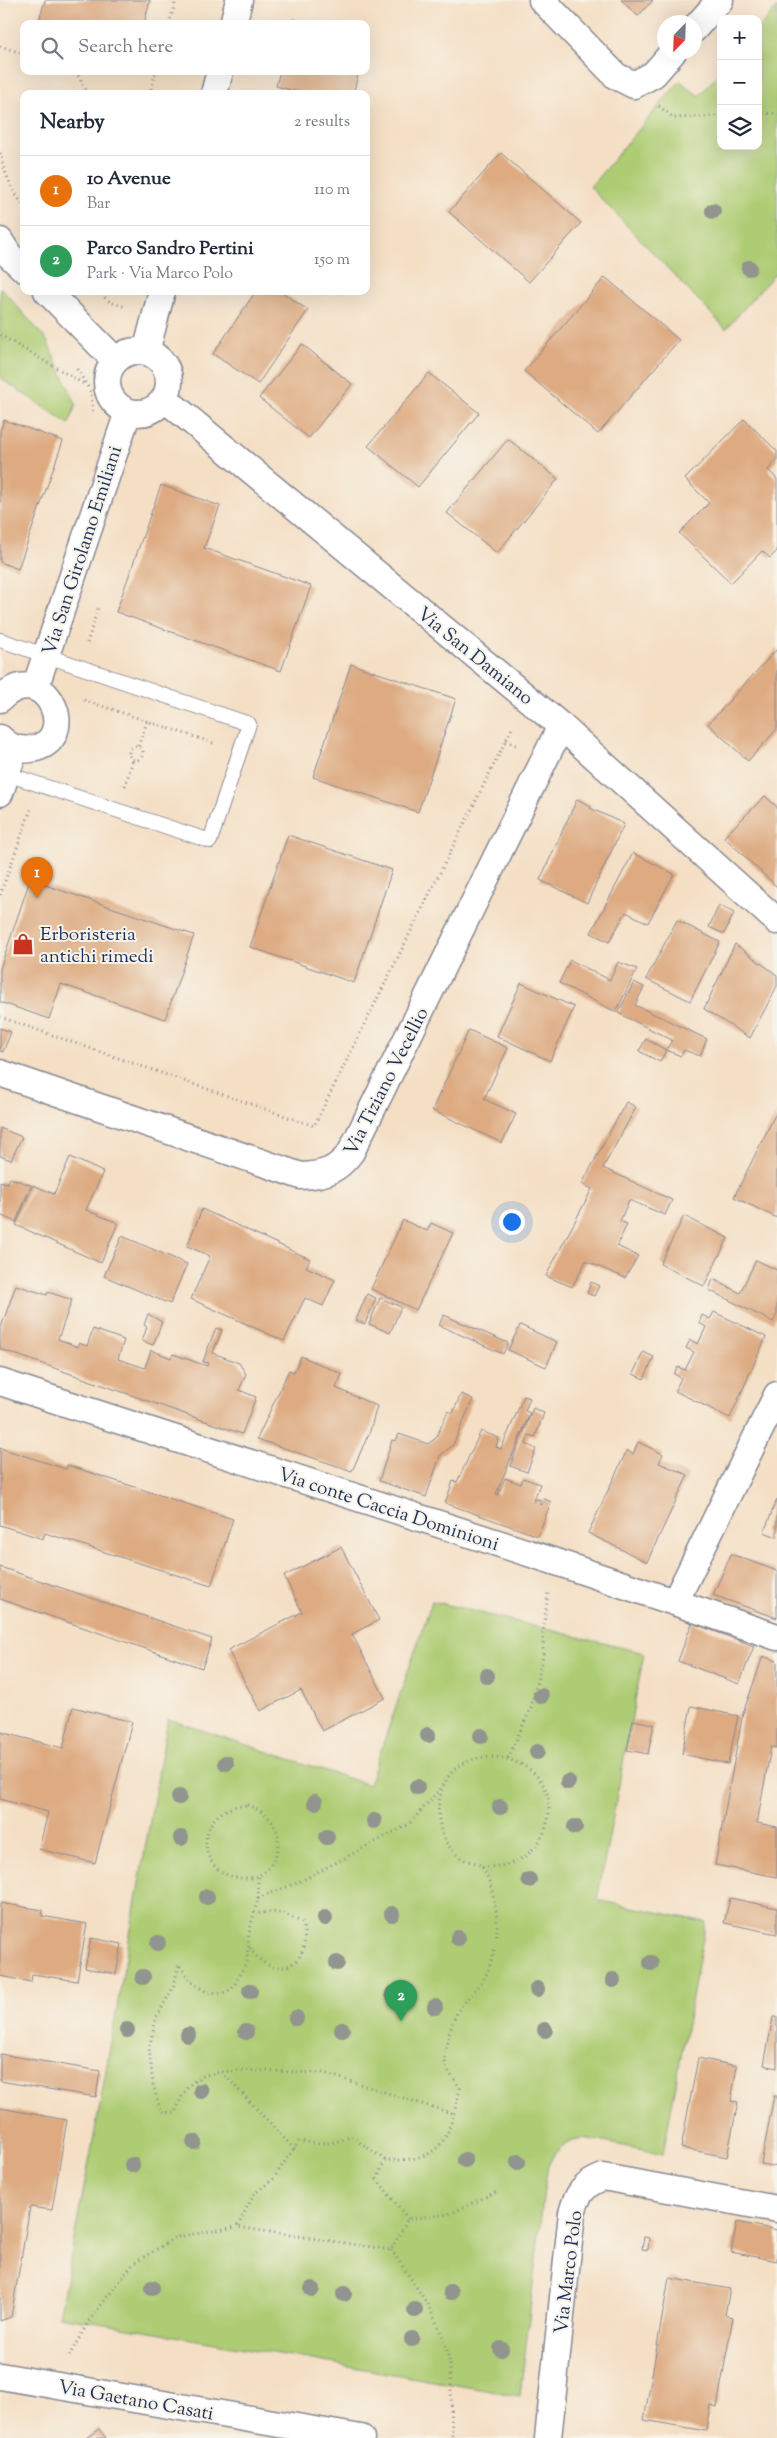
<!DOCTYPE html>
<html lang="en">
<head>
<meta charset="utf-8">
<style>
  body { margin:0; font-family:"Sorts Mill Goudy",serif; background:#f2f2f3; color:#1f2937 }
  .controls { position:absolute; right:15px; top:15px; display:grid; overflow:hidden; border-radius:10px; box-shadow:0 5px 20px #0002 }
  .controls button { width:45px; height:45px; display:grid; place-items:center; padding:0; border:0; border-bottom:1px solid #e0e1e3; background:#fff; color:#1f2937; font:25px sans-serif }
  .compass { position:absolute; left:657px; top:15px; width:45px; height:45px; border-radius:50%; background:#fff; box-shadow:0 5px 20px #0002; rotate:203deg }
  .you { position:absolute; left:511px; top:1221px; width:18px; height:18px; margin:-12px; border:4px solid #fff; border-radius:50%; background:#1a73e8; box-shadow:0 0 0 8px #1a73e833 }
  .badge { display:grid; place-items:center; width:32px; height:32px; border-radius:50%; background:#d93025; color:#fff; font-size:16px; font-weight:700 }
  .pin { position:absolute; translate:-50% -41px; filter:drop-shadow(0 1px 2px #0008) }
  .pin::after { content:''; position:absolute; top:26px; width:18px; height:15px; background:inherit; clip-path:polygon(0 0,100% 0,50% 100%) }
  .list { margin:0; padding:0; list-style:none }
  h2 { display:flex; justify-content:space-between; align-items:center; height:65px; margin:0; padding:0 20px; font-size:21px }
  h2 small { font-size:16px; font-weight:400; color:#747a83 }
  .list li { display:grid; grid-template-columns:32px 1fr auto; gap:15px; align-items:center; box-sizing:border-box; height:70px; padding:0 20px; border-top:1px solid #e0e1e3 }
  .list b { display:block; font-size:19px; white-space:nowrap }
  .list p { margin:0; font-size:16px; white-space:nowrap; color:#747a83 }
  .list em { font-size:16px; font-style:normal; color:#747a83 }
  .icon { flex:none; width:28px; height:28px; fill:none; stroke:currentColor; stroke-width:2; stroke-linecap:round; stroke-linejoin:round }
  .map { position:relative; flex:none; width:777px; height:2438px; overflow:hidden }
  .search { position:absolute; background:#fff; box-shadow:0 5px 20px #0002; left:20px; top:20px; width:350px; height:55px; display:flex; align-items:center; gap:12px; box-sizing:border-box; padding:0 18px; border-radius:10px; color:#747a83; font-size:19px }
  .panel { position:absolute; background:#fff; box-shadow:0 5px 20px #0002; left:20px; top:90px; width:350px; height:205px; border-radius:10px }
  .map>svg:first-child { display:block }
  .green { fill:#aecc73; stroke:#647e68 }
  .building { fill:#ddaa81 }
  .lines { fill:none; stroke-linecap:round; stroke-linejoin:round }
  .service-casing { stroke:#888792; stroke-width:16 }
  .minor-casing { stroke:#888792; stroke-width:29 }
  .path { stroke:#888792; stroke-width:3; stroke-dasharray:1 4; stroke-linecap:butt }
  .service { stroke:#fff; stroke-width:14 }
  .minor { stroke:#fff; stroke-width:26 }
  .tree { fill:#91948f }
  .labels { text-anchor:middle; stroke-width:4; stroke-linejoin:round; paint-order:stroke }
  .street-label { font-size:19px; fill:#1b2f5e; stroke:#f7f3e8 }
  .poi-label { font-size:19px; fill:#1b2f5e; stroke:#f7f3e8; text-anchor:start }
</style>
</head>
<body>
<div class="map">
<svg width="777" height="2438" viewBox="0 0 777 2438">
  <rect width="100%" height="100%" fill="#f7f3e8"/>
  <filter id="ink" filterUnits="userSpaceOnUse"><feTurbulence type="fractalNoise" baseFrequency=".02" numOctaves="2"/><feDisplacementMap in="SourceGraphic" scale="10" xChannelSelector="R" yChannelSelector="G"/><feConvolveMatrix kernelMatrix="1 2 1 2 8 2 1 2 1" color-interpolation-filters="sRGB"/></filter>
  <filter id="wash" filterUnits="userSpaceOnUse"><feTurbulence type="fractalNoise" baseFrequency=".0096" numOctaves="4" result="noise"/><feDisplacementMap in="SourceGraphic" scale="20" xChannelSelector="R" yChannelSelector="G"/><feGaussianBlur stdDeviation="1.12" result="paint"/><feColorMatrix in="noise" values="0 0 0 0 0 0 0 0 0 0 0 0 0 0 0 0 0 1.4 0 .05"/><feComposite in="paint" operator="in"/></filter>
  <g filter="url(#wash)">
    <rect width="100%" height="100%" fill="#f4dfc5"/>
    <path class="green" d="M777,7V271L726,329L590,187L680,81L699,96L721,71V146H758V29Z
      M0,287L46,339L76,404L69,424L0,378Z
      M432,1601L644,1653L597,1900L706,1922L663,2154L583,2138L573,2140L565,2144L554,2154L548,2166L544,2190L520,2396L59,2316L97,2121L168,1719L369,1785Z"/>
    <g id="blocks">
      <path class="building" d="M45,0H150L144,24H38Z
        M621,0H653L638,16Z
        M293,19L308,23V24H292Z
        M280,71H359L353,94H305L276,86Z
        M501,153L581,223L529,282L449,212Z
        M605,277L679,340L598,434L524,371Z
        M256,291H280L308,310L258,384L213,354Z
        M302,344L352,384L309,438L259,398Z
        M429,373L479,413L418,487L368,446Z
        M744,419L777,451V460L768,470L777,479V551L770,558L762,551L731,583L679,533L709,503L685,479Z
        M4,420L63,441L18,569L0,562V432Z
        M508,439L558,479L497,553L447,513Z
        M161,485L220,506L204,548L311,586L281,671L116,612Z
        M777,649V729L748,761L708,724Z
        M351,664L456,699L418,812L313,777Z
        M765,796L777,807V887L724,837Z
        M577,799L591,806L590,808L624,824L587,903L540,880Z
        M288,835L392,870L354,983L250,947Z
        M633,853L674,874L648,923L626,912L609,942L591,933Z
        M30,880L194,935L165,1019L61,984L49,1019L0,1002V969Z
        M719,905L734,913L724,934L709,927Z
        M677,920L720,942L690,1001L646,979Z
        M735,944L777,975V986L750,1038L704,1009Z
        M570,960L610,980L618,962L637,969L616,1012L559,983Z
        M634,982L644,987L635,1005L707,1039L700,1056L684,1050L681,1056L666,1050L672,1040L618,1013Z
        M521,983L574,1007L550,1061L497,1036Z
        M0,1028L11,1032L3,1052L0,1051Z
        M469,1030L508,1048L484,1099L516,1114L502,1143L432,1110Z
        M646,1039L666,1050L660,1062L639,1051Z
        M626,1102L636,1107L603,1168L672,1200L665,1215L629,1200L620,1221L627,1224L617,1246L638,1256L625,1278L586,1261L572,1287L546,1276L592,1189L582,1184Z
        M777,1111V1218L734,1197Z
        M0,1128L22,1137L11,1160L0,1156Z
        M70,1157L103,1172L86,1210L118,1223L101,1263L16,1225L33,1185L54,1194Z
        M10,1178L31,1185L16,1222L0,1215V1181L7,1183Z
        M202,1209L310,1259L306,1267L335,1280L323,1306L305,1298L284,1341L191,1299L210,1256L187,1246Z
        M684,1216L728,1238L704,1286L660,1264Z
        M403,1220L427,1231L431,1223L453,1233L416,1310L371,1289Z
        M122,1236L187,1264L170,1304L104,1276Z
        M756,1260L777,1270V1314L773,1322L709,1290L713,1279L740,1293Z
        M591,1282L599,1286L594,1296L587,1293Z
        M16,1285L47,1295L48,1292L72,1300L58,1339L78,1347L79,1343L87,1346L93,1329L124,1340L118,1359L145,1368L151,1350L171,1358L173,1354L207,1366L209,1363L203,1362L208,1348L216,1328L222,1330L213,1353L239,1363L246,1374L239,1390L256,1397L242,1434L0,1349V1330Z
        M367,1294L376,1298L365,1324L356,1320Z
        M380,1298L401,1307L390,1333L369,1324Z
        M714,1312L766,1337L730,1418L675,1391L681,1378L674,1374L678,1367L685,1370L694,1352L686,1348L690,1340L698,1344L706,1327L699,1323L702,1315L710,1319Z
        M148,1314L162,1322L153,1345L142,1341L147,1327L144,1325Z
        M444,1315L508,1343L503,1354L439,1325Z
        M520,1325L557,1342L546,1367L508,1350Z
        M643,1352L654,1357L644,1379L633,1374Z
        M301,1356L342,1374L336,1388L377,1406L370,1431L352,1471L257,1439L289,1370L294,1372Z
        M461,1394L473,1399L453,1445L440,1456L426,1497L379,1481L392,1440L396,1441L399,1434L428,1444L436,1438L448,1411L453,1413Z
        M524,1396L530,1398L525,1411L530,1413L496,1494L498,1495L505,1478L521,1484L523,1478L540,1484L533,1503L536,1499L541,1500L539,1504L542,1505L544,1499L551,1502L538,1536L445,1503L453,1481L457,1482L481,1431L499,1438L496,1447L501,1449Z
        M533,1408L544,1413L535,1437L529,1435L526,1444L536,1449L527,1472L510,1466Z
        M638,1442L663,1454L659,1463L688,1475L647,1562L588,1533L627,1450L633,1454Z
        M0,1448L66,1469L67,1465L233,1519L211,1586L45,1533L43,1539L0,1525Z
        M777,1499V1537L764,1532Z
        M341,1547L379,1620L352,1634L385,1698L322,1731L301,1690L260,1711L228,1650L302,1612L284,1576Z
        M731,1554L777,1571V1618L713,1595Z
        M0,1567L212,1639L202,1668L0,1599Z
        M692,1623L754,1646L739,1684L678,1661Z
        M763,1656L777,1661V1748L771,1747L757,1823L777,1827V1877L715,1865L743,1713Z
        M691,1706L738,1716L728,1764L682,1754Z
        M73,1707L132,1722L95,1863L39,1849L48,1812L0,1799V1732L63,1748Z
        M633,1720L654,1724L648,1754L627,1750Z
        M730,1898L777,1908V1934L724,1923Z
        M0,1903L43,1910L42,1916L87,1924L77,1981L32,1974L31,1982L0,1976Z
        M91,1938L122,1944L116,1974L85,1968Z
        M773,2017H777V2068L764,2065Z
        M0,2054L100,2071L96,2097L0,2081Z
        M698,2058L737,2066L731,2101L738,2102L727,2157L681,2148Z
        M774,2096H777V2167L761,2164Z
        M0,2108L67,2120L52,2210L30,2207L11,2317L0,2321Z
        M737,2222L777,2230V2261L731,2252Z
        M644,2237L649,2238L648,2250L642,2249Z
        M669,2278L730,2289L725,2315L733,2317L717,2407L710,2405L706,2431L644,2420Z
        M99,2429L106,2438H86Z"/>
    </g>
  </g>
  <g filter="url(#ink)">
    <use href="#blocks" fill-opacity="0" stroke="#888792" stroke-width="1"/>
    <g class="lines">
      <g class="service-casing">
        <path id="service" d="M0,640L249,724L210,841L1,772"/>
      </g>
      <g class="minor-casing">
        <path id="minor" d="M542,0L616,76L634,85L654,74L673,52
          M233,24L239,0
          M694,29L720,0
          M214,94L220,71
          M0,241L9,255L24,269
          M47,291L115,360
          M107 382a31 31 0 1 1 62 0a31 31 0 1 1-62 0Z
          M146,352L162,291
          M165,399L561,726L777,921
          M35,688L128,412
          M0,699C46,654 83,742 31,749C18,751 8,747 0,738
          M0,793L15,748
          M0,1073L301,1176C324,1175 337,1171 351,1152L561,726
          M0,1382L553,1561L777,1637
          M675,1602L777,1395
          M0,2376L361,2438
          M548,2438L572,2213C577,2194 584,2184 603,2177L777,2209"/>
      </g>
      <path class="path" d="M169,24L176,0
        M0,46L24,54
        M76,71L88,94
        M150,94L156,71
        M659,106L674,118L721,116
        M758,114L777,113
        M0,153C4,172 12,191 24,206
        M97,291L110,302L126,307
        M0,335L84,384
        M77,369L91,392L93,414
        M87,643L98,608
        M84,700L216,744
        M506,740L517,746
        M129 753a7 7 0 1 1 14 0a7 7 0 1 1-14 0Z
        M138,746L148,719
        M125,786L133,760
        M0,895L31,809
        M0,1017L314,1126L513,726
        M508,1758L531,1707L543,1656V1633L548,1593
        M247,1805C272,1813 287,1835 273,1861C267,1872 258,1878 246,1878C194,1880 191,1807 247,1805Z
        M258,1877V1898L249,1933L247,1961L232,1989L223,1993L207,1992L191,1982L179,1964L173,1988L157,2016L149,2048L153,2084L161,2112L175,2113C184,2087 193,2075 222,2072L295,2150
        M258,1898L297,1883L409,1824L441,1788
        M250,1948C274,1985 315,1965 302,1923C284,1912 276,1910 256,1914
        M222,2072L238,2070L324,2073L454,2114
        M385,2160L351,2136C334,2145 318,2144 299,2141L273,2179L254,2194L237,2227L391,2250L408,2219L449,2214L496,2192
        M408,2219L377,2179L385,2160C445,2162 448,2139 460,2088C456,2081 448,2073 446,2065C442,2054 452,2021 458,2011C467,1996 484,1985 489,1968C493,1957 496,1943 497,1931C498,1915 492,1878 481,1866C477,1862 468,1862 463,1859C439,1845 434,1813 442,1789C461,1735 552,1754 549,1810C547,1848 517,1871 480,1866
        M391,2250C413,2282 443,2321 449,2361C452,2386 451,2413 452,2438
        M69,2356L89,2321L133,2264L176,2237L237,2227"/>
      <use href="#service" class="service"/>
      <use href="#minor" class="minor"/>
    </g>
    <g class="tree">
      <circle cx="713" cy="211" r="8"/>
      <circle cx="749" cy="268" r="8"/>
      <circle cx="487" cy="1676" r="8"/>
      <circle cx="541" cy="1696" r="8"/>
      <circle cx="428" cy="1735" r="8"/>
      <circle cx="481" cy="1736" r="8"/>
      <circle cx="537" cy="1752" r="8"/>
      <circle cx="226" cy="1763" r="8"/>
      <circle cx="568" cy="1782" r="8"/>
      <circle cx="417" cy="1787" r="8"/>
      <circle cx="179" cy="1797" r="8"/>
      <circle cx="315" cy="1802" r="8"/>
      <circle cx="500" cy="1807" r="8"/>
      <circle cx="374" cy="1821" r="8"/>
      <circle cx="575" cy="1827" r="8"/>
      <circle cx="327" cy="1837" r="8"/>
      <circle cx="181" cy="1838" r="8"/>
      <circle cx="529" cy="1880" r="8"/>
      <circle cx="207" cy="1897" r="8"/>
      <circle cx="392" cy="1914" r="8"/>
      <circle cx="325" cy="1918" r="8"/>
      <circle cx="458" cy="1938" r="8"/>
      <circle cx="158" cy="1943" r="8"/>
      <circle cx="337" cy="1963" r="8"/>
      <circle cx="651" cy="1963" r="8"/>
      <circle cx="143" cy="1977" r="8"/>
      <circle cx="613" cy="1980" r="8"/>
      <circle cx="537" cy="1989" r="8"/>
      <circle cx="250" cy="1991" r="8"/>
      <circle cx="393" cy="1994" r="8"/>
      <circle cx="435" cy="2007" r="8"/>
      <circle cx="296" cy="2018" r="8"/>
      <circle cx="127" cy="2030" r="8"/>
      <circle cx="342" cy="2030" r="8"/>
      <circle cx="545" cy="2030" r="8"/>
      <circle cx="246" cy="2032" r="8"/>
      <circle cx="188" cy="2035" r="8"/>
      <circle cx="201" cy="2091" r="8"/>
      <circle cx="194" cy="2142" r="8"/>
      <circle cx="465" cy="2160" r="8"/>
      <circle cx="518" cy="2162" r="8"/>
      <circle cx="132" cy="2165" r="8"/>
      <circle cx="152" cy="2288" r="8"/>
      <circle cx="312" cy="2289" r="8"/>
      <circle cx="451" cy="2292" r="8"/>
      <circle cx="344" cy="2294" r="8"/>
      <circle cx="415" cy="2310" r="8"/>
      <circle cx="412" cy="2339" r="8"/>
      <circle cx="501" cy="2349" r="8"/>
    </g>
  </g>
  <defs>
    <g id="shop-bare" transform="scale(1.725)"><path d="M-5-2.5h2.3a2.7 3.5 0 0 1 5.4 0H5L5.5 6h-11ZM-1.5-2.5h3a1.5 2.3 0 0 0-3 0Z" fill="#c8321e" stroke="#f7f3e8" stroke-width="2.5" paint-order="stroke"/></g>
  </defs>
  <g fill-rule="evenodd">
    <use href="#shop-bare" x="23" y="944"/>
  </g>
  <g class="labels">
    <g class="street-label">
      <text transform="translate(81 550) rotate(-72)" y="7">Via San Girolamo Emiliani</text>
      <text transform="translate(476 655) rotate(39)" y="7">Via San Damiano</text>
      <text transform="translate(385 1081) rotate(-63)" y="7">Via Tiziano Vecellio</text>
      <text transform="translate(389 1508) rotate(18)" y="7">Via conte Caccia Dominioni</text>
      <text transform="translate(567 2272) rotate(-83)" y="7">Via Marco Polo</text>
      <text transform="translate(136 2399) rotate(10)" y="7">Via Gaetano Casati</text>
    </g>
    <g class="poi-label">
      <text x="40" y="940">Erboristeria<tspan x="40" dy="22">antichi rimedi</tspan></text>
    </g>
  </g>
</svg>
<div class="controls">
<button>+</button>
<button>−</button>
<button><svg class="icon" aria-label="layers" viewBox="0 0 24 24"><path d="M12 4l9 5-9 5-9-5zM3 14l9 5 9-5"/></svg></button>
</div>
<svg class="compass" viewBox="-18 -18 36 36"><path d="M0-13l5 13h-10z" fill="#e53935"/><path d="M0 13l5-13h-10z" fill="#747a83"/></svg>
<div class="you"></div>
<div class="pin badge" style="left:37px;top:898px;background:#e8710a">1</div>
<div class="pin badge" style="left:401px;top:2021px;background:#2e9e5b">2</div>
<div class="search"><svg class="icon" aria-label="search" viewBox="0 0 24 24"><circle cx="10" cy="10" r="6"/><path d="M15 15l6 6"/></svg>Search here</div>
<section class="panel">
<h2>Nearby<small>2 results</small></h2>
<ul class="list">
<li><span class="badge" style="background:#e8710a">1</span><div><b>10 Avenue</b><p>Bar</p></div><em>110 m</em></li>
<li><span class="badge" style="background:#2e9e5b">2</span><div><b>Parco Sandro Pertini</b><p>Park · Via Marco Polo</p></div><em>150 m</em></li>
</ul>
</section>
</div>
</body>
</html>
